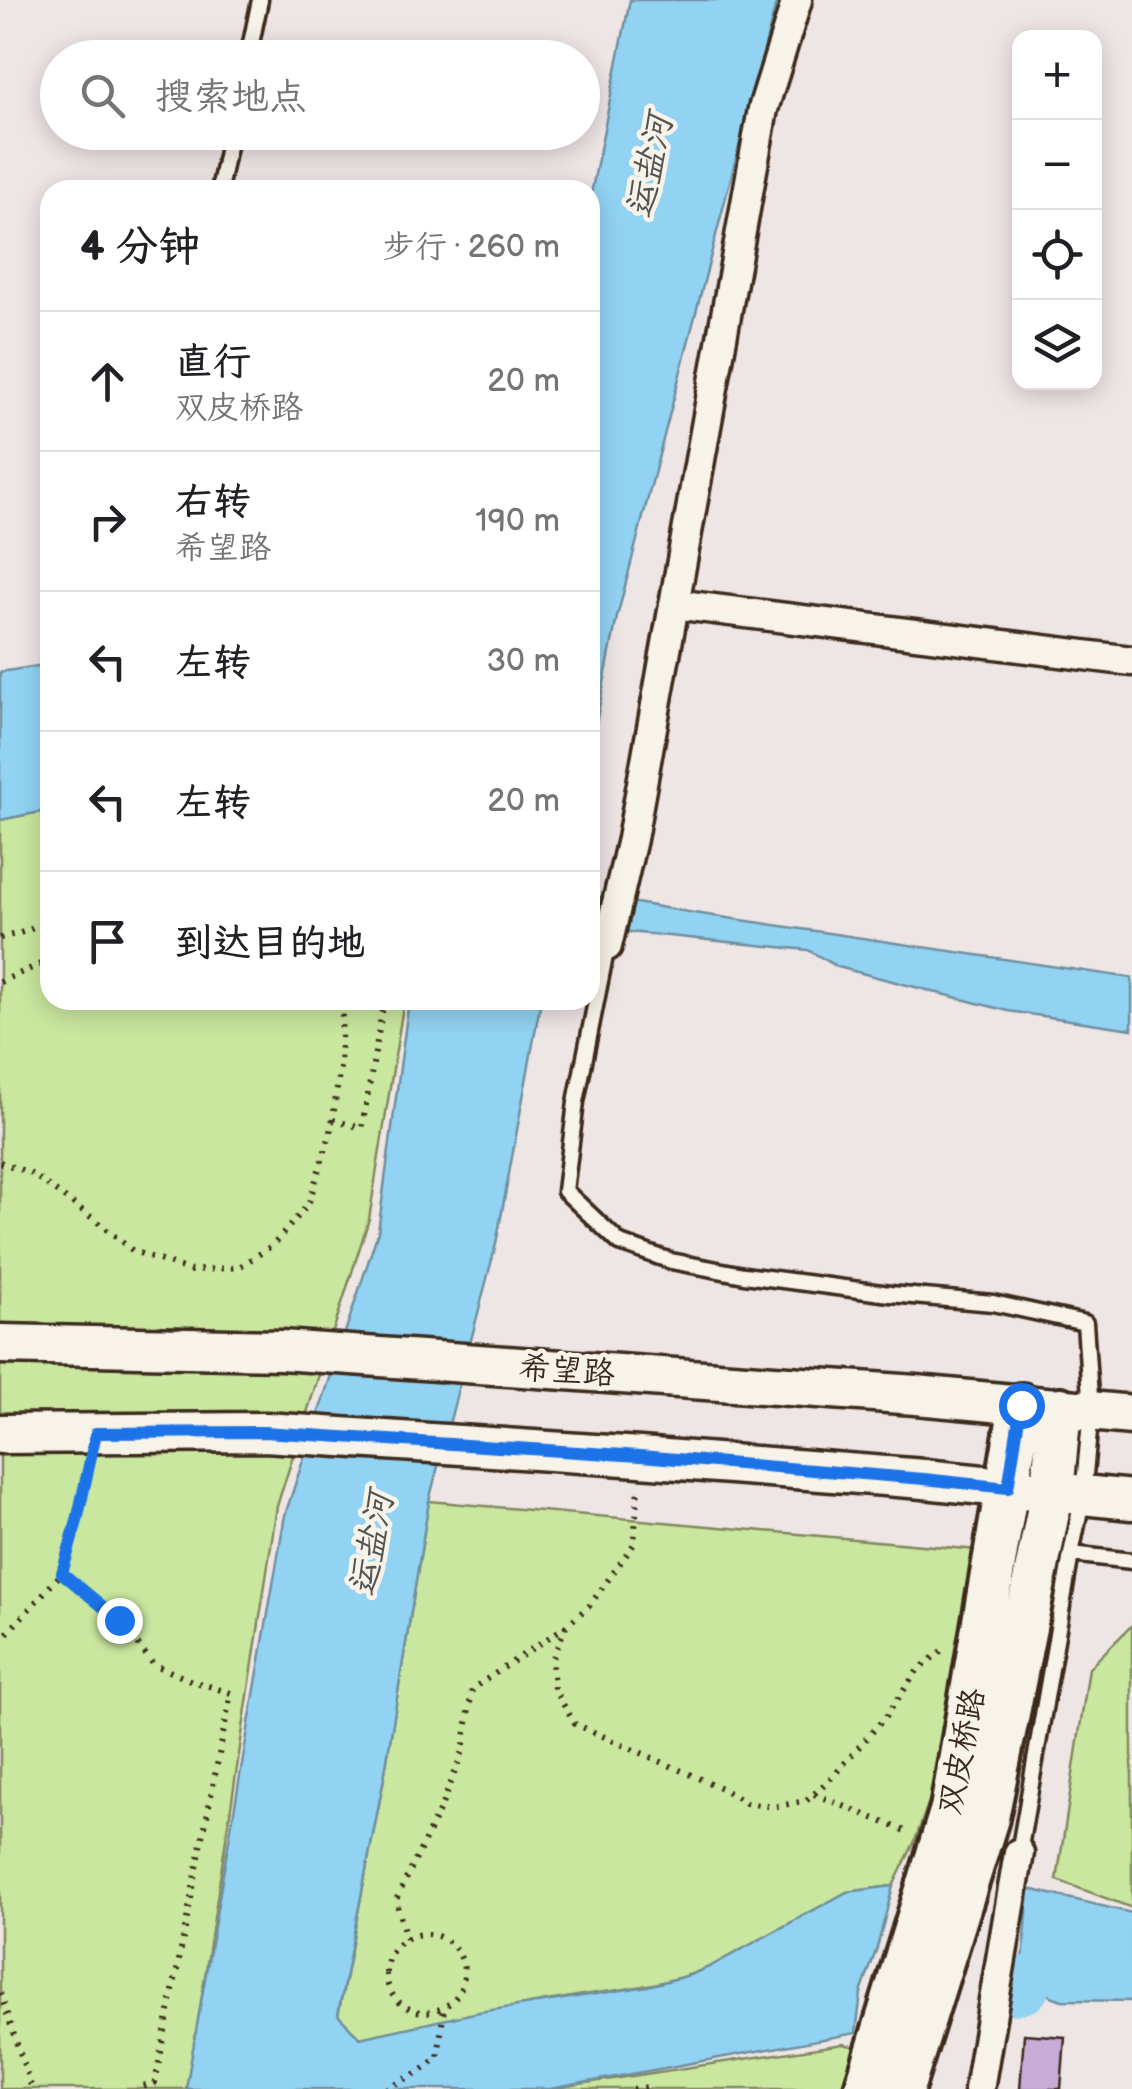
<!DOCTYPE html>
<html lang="zh">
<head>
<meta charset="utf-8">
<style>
  body { margin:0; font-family:"Balsamiq Sans","LXGW WenKai TC",sans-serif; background:#f6f6f6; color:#202124 }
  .controls { position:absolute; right:30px; top:30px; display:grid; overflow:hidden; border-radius:20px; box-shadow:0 5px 25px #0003 }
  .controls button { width:90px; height:90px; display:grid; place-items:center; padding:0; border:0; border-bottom:2px solid #e0e0e0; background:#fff; color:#202124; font:50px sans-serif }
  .stop { position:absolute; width:30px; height:30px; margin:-22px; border:8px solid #1a73e8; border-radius:50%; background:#fff }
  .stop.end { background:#1a73e8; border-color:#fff; box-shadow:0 2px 10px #0008 }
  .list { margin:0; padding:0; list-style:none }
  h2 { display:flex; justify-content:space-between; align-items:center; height:130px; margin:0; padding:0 40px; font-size:42px }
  h2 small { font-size:32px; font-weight:400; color:#757577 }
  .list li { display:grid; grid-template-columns:65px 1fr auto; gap:30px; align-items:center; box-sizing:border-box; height:140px; padding:0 40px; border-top:2px solid #e0e0e0 }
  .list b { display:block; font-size:38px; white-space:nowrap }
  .list p { margin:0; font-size:32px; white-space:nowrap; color:#757577 }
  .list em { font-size:32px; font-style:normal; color:#757577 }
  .icon { flex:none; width:55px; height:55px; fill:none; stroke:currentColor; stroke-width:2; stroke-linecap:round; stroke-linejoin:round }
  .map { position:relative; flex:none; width:1132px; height:2089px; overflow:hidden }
  .search { position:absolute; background:#fff; box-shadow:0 5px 25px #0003; left:40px; top:40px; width:560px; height:110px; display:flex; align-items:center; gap:25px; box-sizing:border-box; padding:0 35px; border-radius:55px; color:#757577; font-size:38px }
  .panel { position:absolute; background:#fff; box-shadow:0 5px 25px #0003; left:40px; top:180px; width:560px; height:830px; border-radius:30px }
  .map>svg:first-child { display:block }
  .green { fill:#c9e79e; stroke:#82885e; stroke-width:2.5 }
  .water { fill:#92d3f3; stroke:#6f8f9e; stroke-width:2.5 }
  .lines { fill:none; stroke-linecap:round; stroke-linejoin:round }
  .river { stroke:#92d3f3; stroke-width:58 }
  .building { fill:#c9abd7; stroke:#3b2a1e; stroke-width:2.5 }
  .lane-casing { stroke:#3b2a1e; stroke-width:21 }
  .street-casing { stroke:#3b2a1e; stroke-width:35 }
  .secondary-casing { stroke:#3b2a1e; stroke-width:45 }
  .primary-casing { stroke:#3b2a1e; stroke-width:50 }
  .path { stroke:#3b2a1e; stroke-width:6; stroke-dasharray:2.5 8; stroke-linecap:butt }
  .lane { stroke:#f7f3e8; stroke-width:14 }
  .street { stroke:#f7f3e8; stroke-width:28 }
  .secondary { stroke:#f7f3e8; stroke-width:38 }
  .primary { stroke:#f7f3e8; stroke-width:42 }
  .route { stroke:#1a73e8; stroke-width:12 }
  .labels { text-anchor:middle; stroke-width:9; stroke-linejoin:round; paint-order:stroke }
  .street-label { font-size:32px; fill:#3b2a1e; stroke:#f7f3e8 }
  .water-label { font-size:35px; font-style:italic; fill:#515453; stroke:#f7f3e8 }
</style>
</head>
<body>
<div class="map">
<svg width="1132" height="2089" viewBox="0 0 1132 2089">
  <rect width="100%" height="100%" fill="#eee5e5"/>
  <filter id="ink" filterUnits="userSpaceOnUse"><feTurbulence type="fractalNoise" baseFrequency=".01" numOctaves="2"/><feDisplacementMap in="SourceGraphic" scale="20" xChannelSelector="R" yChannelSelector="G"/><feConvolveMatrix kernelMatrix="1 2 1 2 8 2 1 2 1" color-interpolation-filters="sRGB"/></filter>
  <g filter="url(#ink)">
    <path class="green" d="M50,810V1000H404L369,1219L277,1506L191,2068L186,2089H0V820Z
      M429,1501L977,1550L943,1761L915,1841L893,1886L847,1892L711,1967C662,1987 610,1990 559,1999C492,2010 426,2024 360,2038L338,2016L384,1778Z
      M1132,1625V1908L1057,1880L1089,1668Z
      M843,2044L860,2048L846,2074L841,2089H547Z"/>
    <path class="water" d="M630,0H777L617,617L590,754V199Z
      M50,664V810L0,820V672Z
      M590,895L694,913L1132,978V1029L1008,1011L838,967L808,950L590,928Z
      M409,1000H541L496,1244L429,1501L384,1778L338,2015L360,2038L479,2012L648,1986L690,1975L711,1966L847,1892L893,1886L877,1948L861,1993L856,2033L550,2089H186L285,1515L378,1232Z
      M1029,1889L1132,1913V2001L1062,2000L1021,1985Z"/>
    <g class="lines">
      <path class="river" d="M1014,1986L1021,1985"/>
    </g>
    <path class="building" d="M1024,2034L1065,2037L1061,2089H1020Z"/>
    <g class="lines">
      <g class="lane-casing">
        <path id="lane" d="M248,58L260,0
          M219,190L231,132
          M607,946L576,1102L565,1191L620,1243L671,1261L744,1275L890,1294L993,1303L1085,1323L1091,1411L1083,1495L1071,1554
          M1019,1853L1071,1554L1132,1561"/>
      </g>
      <g class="street-casing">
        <path id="street" d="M674,604L1132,661
          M607,946L632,839L763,109L797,0
          M979,2089L1019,1853"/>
      </g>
      <g class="secondary-casing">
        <path id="secondary" d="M0,1344L281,1350L916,1395L1132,1415
          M0,1434L265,1432L640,1457L924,1479L1132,1500"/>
      </g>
      <g class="primary-casing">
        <path id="primary" d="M866,2089L952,1809L1021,1405
          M902,2089L987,1818L1052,1492L1060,1409"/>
      </g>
      <path class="path" d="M0,938L20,933L50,922
        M0,982L50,960
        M333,1120L362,1128L384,1000
        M0,1162L32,1174L95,1220L133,1251L191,1271L239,1267L273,1245L308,1205L331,1132L340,1067L342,1013L333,1000
        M62,1573L119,1620L153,1664L192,1681L231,1693L155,2083L136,2089
        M566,1626L552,1660L554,1689L575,1724L721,1788L746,1803L773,1807L806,1801L814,1794L836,1773L887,1715L917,1671L941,1651
        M0,1641L62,1573L77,1521L90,1464
        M814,1794L910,1833
        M386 1973a39 39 0 1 1 78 0a39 39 0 1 1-78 0Z
        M406,1939L396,1900L441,1807L463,1751L472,1689L566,1626L590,1605L634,1544L638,1487
        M0,1993L32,2089
        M386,2089L419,2072L438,2058L444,2008
        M633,2089L648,2087V2089"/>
      <use href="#lane" class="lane"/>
      <use href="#street" class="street"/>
      <use href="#secondary" class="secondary"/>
      <use href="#primary" class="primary"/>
    </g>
  </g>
  <g class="lines" filter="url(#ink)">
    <path class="route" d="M119,1620L62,1573L77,1521L96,1433L264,1432L640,1456L924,1479L1008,1488L1021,1405"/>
  </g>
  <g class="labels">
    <g class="street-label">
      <text transform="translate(567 1370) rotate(4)" y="11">希望路</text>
      <text transform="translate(961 1751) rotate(-79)" y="11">双皮桥路</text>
    </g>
    <g class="water-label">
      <text transform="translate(649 166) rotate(-78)" y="12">运盐河</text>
      <text transform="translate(371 1544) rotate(-79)" y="12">运盐河</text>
    </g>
  </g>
</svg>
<div class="controls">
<button>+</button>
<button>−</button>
<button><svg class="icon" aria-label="locate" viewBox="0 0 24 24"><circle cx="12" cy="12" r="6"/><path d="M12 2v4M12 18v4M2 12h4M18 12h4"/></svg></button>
<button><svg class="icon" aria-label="layers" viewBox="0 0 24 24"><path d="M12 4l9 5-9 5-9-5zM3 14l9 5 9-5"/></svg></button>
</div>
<div class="stop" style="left:1021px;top:1405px"></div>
<div class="stop end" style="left:119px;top:1620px"></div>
<div class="search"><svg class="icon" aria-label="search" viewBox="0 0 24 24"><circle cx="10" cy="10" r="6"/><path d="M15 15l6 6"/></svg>搜索地点</div>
<section class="panel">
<h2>4 分钟<small>步行 · 260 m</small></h2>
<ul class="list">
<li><svg class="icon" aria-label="ahead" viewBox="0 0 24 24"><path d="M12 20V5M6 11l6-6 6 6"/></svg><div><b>直行</b><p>双皮桥路</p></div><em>20 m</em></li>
<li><svg class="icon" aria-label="right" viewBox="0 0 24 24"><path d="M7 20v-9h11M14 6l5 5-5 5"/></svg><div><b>右转</b><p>希望路</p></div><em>190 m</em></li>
<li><svg class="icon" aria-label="left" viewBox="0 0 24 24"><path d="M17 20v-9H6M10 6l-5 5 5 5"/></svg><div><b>左转</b></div><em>30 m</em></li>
<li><svg class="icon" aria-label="left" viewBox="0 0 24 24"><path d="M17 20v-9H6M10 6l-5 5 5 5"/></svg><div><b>左转</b></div><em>20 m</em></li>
<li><svg class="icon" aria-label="arrive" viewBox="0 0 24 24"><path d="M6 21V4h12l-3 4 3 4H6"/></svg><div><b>到达目的地</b></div></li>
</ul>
</section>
</div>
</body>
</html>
